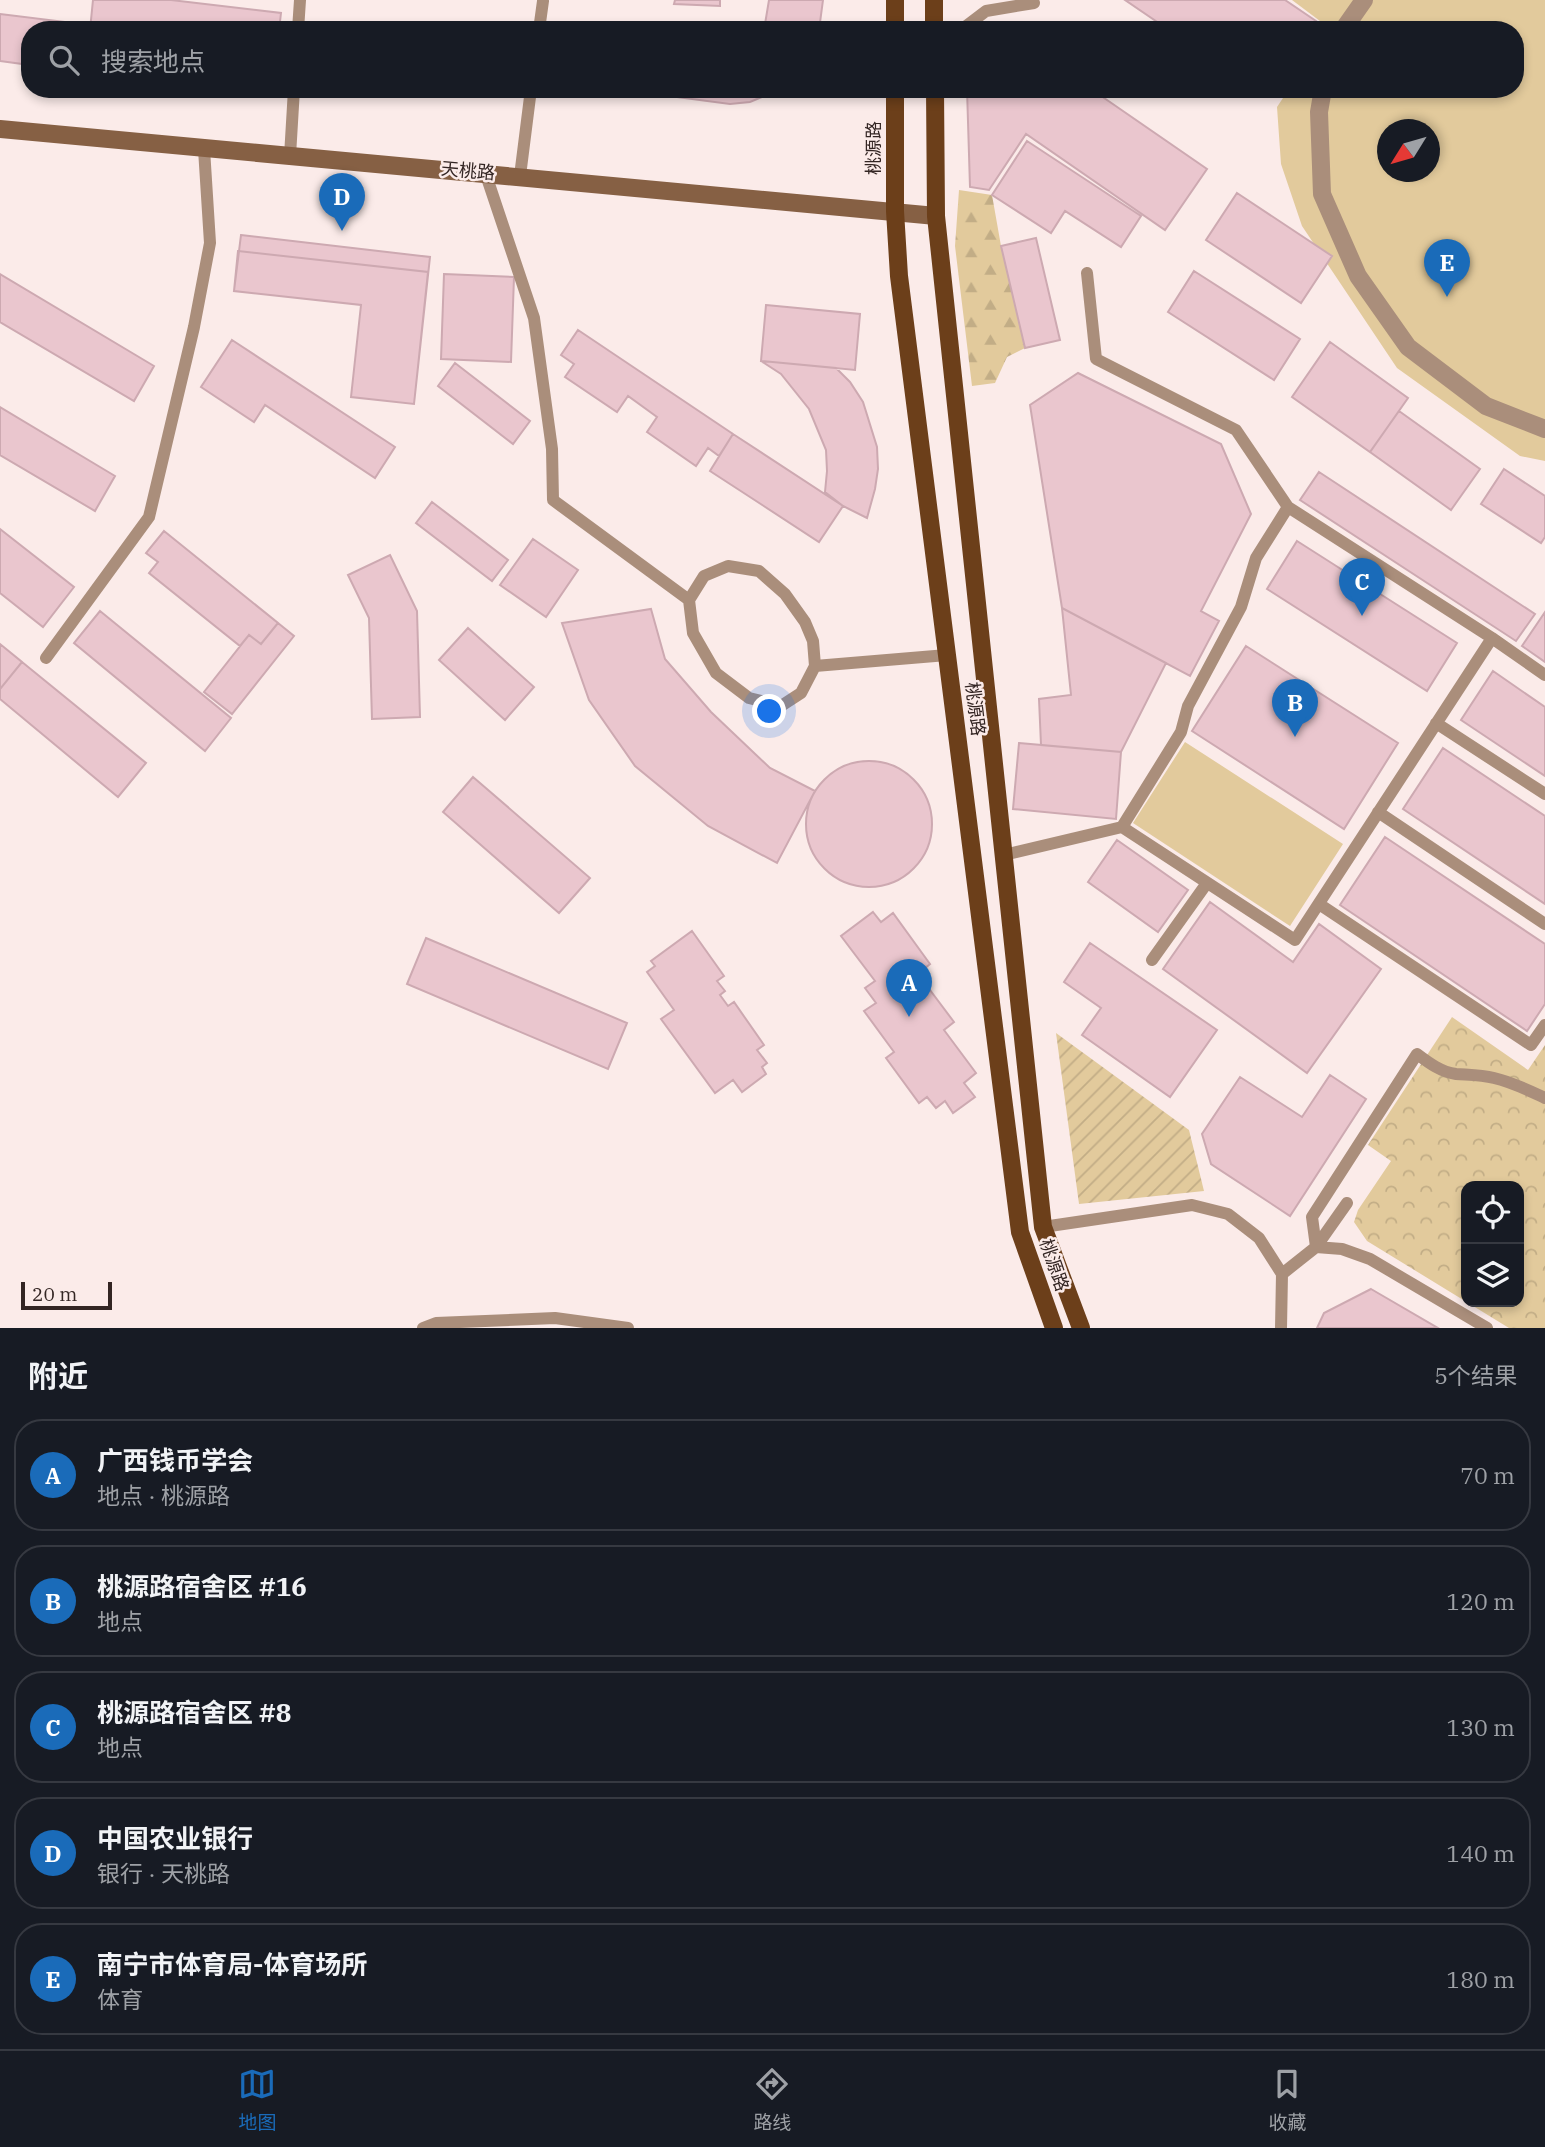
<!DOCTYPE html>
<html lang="zh">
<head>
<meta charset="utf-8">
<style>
  body { margin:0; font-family:"IBM Plex Serif","Noto Sans SC",serif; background:#20242c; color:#f1f3f6 }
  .controls { position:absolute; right:21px; bottom:21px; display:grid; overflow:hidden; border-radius:14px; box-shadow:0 4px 10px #0003 }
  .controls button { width:63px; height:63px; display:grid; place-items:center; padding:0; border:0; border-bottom:2px solid #363941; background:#171b24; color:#f1f3f6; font:35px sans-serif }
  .compass { position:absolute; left:1377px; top:119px; width:63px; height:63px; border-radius:50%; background:#171b24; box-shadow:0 4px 10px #0003; rotate:233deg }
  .scale { position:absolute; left:21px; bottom:18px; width:91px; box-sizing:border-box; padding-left:7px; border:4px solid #332523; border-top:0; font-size:19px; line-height:24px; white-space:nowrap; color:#332523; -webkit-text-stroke:5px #fbebe9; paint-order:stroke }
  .you { position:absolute; left:770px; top:712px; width:24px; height:24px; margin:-18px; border:5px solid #fff; border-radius:50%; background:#1a73e8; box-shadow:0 0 0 10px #1a73e833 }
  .badge { display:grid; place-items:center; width:46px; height:46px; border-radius:50%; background:#1a6bb9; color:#fff; font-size:23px; font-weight:700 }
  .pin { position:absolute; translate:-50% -58px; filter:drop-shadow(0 2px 4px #0008) }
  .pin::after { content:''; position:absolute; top:37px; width:24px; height:21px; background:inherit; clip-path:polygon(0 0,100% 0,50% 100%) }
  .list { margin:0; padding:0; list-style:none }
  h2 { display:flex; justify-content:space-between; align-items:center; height:91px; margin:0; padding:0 28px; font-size:30px }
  h2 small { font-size:23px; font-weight:400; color:#9ea1a6 }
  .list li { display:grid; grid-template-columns:46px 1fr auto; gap:21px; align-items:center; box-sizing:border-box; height:112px; margin:0 14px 14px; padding:0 14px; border:2px solid #363941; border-radius:28px }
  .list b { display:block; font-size:26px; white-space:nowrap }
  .list p { margin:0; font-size:23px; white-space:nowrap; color:#9ea1a6 }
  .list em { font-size:23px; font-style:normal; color:#9ea1a6 }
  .icon { flex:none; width:38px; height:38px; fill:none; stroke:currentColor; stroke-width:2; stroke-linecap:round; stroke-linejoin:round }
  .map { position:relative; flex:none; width:1545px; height:1328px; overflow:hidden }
  .search { position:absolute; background:#171b24; box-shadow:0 4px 10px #0003; left:21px; right:21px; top:21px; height:77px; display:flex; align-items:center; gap:18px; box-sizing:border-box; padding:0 24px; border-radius:28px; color:#9ea1a6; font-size:26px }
  .sheet { height:721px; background:#171b24 }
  nav { display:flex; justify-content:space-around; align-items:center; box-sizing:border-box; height:98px; border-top:2px solid #363941; background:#171b24; font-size:19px; color:#9ea1a6 }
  nav a { display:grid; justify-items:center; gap:4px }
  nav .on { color:#1a6bb9 }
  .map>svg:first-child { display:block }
  .forest { fill:url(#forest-firs) }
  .park { fill:url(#park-crowns); fill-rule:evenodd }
  .garden { fill:url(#garden-furrows) }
  .pitch { fill:#e2ca9c; fill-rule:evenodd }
  .building { fill:#eac6ce; stroke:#cda9b1; stroke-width:2 }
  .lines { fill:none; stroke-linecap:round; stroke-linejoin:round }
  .lane { stroke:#aa8e7b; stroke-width:12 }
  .street { stroke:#aa8e7b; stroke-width:18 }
  .secondary { stroke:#866044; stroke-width:18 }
  .primary { stroke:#6c3f1a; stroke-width:18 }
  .labels { text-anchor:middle; stroke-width:5; stroke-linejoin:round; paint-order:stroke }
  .street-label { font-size:18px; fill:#332523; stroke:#fbebe9 }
</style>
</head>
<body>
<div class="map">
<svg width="1545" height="1328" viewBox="0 0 1545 1328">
  <defs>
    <pattern id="forest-firs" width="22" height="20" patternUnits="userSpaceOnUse" patternTransform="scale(1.75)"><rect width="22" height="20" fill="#e2ca9c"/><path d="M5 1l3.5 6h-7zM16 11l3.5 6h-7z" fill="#c2ad86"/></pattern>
    <pattern id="park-crowns" width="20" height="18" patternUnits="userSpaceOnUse" patternTransform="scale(1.75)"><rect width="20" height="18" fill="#e2ca9c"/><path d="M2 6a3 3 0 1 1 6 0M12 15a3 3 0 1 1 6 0" fill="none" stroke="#c2ad86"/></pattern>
    <pattern id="garden-furrows" width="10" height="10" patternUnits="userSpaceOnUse" patternTransform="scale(1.75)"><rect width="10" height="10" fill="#e2ca9c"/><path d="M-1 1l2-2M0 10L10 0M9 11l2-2" fill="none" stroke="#c2ad86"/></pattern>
  </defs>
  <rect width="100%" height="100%" fill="#fbebe9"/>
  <path class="forest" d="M959,190L992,195L1001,246L1025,348L1007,357L995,383L972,386L955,246Z"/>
  <path class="park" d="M1452,1017L1528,1070L1545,1045V1328H1509L1367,1241L1354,1222L1358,1210L1391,1161L1368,1145ZM1466,1186H1519V1302H1466Z"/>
  <path class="garden" d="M1056,1033L1189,1130L1204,1191L1079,1204Z"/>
  <path class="pitch" d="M1292,0H1545V461L1520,456L1397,368L1302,226L1281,164L1277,107L1289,89H1515V30H1327L1328,27ZM1388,130H1430V172H1388Z
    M1185,742L1343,844L1290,926L1133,823Z"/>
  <path class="building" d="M93,0H171L281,13L279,30H90Z
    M675,0H720V6L674,4Z
    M769,0H823L819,30H764Z
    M1125,0H1285L1316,21L1310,30H1169Z
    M0,14L74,23L73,30H30V65L0,61Z
    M677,89H781L750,102L730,104L676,97Z
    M967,89H1091L1207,169L1165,230L1026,134L989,190L970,187Z
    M1027,141L1141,216L1121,247L1065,211L1051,233L992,195Z
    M1237,193L1332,256L1301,303L1206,240Z
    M241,235L430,257L414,404L351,397L361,305L234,291Z
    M1036,238L1060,340L1025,348L1001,246Z
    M238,251L428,272L414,404L351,397L361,305L234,291Z
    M1194,271L1300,339L1274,380L1168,312Z
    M0,274L154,366L134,401L0,322Z
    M444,274L514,277L511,362L441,359Z
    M766,305L860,314L855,370L761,361Z
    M578,330L733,434L719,456L708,448L696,466L647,432L657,417L628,396L617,412L565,377L574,364L561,355Z
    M232,340L395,447L375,478L265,405L254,422L201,387Z
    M1330,342L1408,398L1370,452L1292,397Z
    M761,361L836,368L850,382L863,402L877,447L878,469L875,489L867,518L843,506L825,492L827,471L826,450L809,409L781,374Z
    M455,363L530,421L513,444L438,386Z
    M1078,373L1221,444L1251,514L1201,611L1219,621L1190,676L1062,608L1030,405Z
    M0,407L115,476L95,511L0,455Z
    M1399,411L1480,469L1451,510L1370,452Z
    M733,434L843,506L819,542L710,471Z
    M1504,469L1545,496V537L1541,543L1481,504Z
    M1319,472L1535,614L1516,641L1300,500Z
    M432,502L508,560L492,581L416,523Z
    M0,529L74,587L43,627L0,593Z
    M164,531L278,623L261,644L249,635L240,646L149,573L158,562L146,553Z
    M533,539L578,570L546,617L500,585Z
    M1297,541L1457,643L1427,691L1267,589Z
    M390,555L417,611L420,717L372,719L369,618L348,575Z
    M1062,608L1166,663L1121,752L1041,745L1039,699L1071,695Z
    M651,609L665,659L711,712L770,768L815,791L777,863L708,826L635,766L589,700L562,623Z
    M100,611L231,718L205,751L74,643Z
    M1545,612V662L1522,646Z
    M278,623L294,636L232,714L204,692L249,635L261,644Z
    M468,628L534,687L505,720L439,660Z
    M0,644L22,662L0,689Z
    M1246,646L1398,743L1344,829L1192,731Z
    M22,662L146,763L118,797L0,699V689Z
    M1493,671L1545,707V776L1461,720Z
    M1019,743L1121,752L1116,819L1013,809Z
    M1443,748L1545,816V904L1403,809Z
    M806 824a63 63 0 1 1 126 0a63 63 0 1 1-126 0Z
    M473,777L590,878L559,913L443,812Z
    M1385,837L1545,944V1004L1527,1031L1340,905Z
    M1117,840L1188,890L1158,932L1088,882Z
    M1210,902L1293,962L1319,924L1381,969L1307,1073L1163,969Z
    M873,912L881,922L893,913L930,964L918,974L954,1022L944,1030L976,1073L964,1083L975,1097L953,1113L945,1101L936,1108L927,1097L919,1103L886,1058L894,1052L864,1011L876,1003L865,988L875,981L841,936Z
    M692,931L724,976L717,981L725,991L720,995L728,1006L734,1002L764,1045L757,1050L767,1063L762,1067L766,1074L742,1092L733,1080L715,1093L661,1019L674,1010L647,972L655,966L651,961Z
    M426,938L627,1023L608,1069L407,984Z
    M1090,943L1217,1030L1170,1097L1082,1035L1101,1008L1064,982Z
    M1330,1075L1366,1099L1290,1216L1211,1164L1202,1134L1240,1077L1302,1117Z
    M1371,1289L1438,1328H1317L1324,1313Z
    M1371,1289L1438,1328H1317L1324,1313Z"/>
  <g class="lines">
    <path class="lane" d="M298,30L300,0
      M539,30L543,1
      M961,30L986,11L1034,3
      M290,156L294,89
      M485,172L534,318L552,449L553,500L689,600
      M520,176L531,89
      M1087,273L1096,359L1236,430L1288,507
      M1492,638L1545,675
      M46,658L149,517L194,327L210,243L204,149
      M815,666L813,641L805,622L785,594L759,571L728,566L704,576L689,600L693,633L716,673L749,698L781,706L801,693L815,666L947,655
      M1436,723L1545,794
      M1378,812L1545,924
      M1004,855L1122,827L1295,940L1492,638L1288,507L1256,558L1241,607L1188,706L1181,732L1122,827
      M1319,904L1531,1045L1545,1025
      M1152,960L1207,883
      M1043,1227L1192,1205L1228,1214L1259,1238L1282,1274L1281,1328
      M1316,1247L1312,1217L1417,1054C1429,1063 1441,1072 1456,1074C1469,1075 1481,1075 1494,1078C1512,1082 1528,1090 1545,1098
      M1316,1247L1347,1203
      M1282,1274L1316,1247L1342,1249L1370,1259L1487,1328
      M423,1328L436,1323L555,1318L628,1328"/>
    <path class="street" d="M1343,30L1364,0
      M1323,89L1319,112L1322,194L1358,276L1408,347L1486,406L1545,429"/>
    <path class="secondary" d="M0,129L936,216"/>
    <path class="primary" d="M934,0V30
      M895,30V0
      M895,89V211L899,276L1020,1232L1054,1328
      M935,89L936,216L1043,1227L1081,1328"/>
  </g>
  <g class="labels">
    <g class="street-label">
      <text transform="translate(874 148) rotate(-90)" y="6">桃源路</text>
      <text transform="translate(468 171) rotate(5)" y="6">天桃路</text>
      <text transform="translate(975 709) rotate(83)" y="6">桃源路</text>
      <text transform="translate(1054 1265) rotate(71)" y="6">桃源路</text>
    </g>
  </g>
</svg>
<div class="controls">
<button><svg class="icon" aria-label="locate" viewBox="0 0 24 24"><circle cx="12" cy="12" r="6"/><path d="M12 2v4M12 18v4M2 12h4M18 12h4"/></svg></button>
<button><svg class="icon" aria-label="layers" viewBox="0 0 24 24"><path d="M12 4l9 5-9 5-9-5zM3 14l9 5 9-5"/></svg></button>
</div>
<svg class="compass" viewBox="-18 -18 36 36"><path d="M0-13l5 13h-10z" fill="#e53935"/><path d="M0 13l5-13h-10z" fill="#9ea1a6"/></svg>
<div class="scale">20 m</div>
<div class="you"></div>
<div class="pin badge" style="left:909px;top:1017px">A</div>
<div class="pin badge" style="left:1295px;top:737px">B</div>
<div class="pin badge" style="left:1362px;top:616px">C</div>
<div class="pin badge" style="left:342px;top:231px">D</div>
<div class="pin badge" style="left:1447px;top:297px">E</div>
<div class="search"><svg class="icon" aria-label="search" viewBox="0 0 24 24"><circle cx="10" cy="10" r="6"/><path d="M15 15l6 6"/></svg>搜索地点</div>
</div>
<section class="sheet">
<h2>附近<small>5个结果</small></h2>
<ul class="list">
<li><span class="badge">A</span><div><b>广西钱币学会</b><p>地点 · 桃源路</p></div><em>70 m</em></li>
<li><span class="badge">B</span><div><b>桃源路宿舍区 #16</b><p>地点</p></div><em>120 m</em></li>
<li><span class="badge">C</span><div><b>桃源路宿舍区 #8</b><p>地点</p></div><em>130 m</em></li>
<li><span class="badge">D</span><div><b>中国农业银行</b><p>银行 · 天桃路</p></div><em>140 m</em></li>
<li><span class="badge">E</span><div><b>南宁市体育局-体育场所</b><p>体育</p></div><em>180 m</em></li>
</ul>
</section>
<nav>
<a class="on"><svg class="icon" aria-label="map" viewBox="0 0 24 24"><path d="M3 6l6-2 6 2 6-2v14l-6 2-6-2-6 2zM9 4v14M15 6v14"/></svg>地图</a>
<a><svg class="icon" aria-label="directions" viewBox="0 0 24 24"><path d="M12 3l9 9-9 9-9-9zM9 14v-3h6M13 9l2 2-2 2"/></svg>路线</a>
<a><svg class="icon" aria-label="saved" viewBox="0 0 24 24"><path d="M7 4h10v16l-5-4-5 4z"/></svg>收藏</a>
</nav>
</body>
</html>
